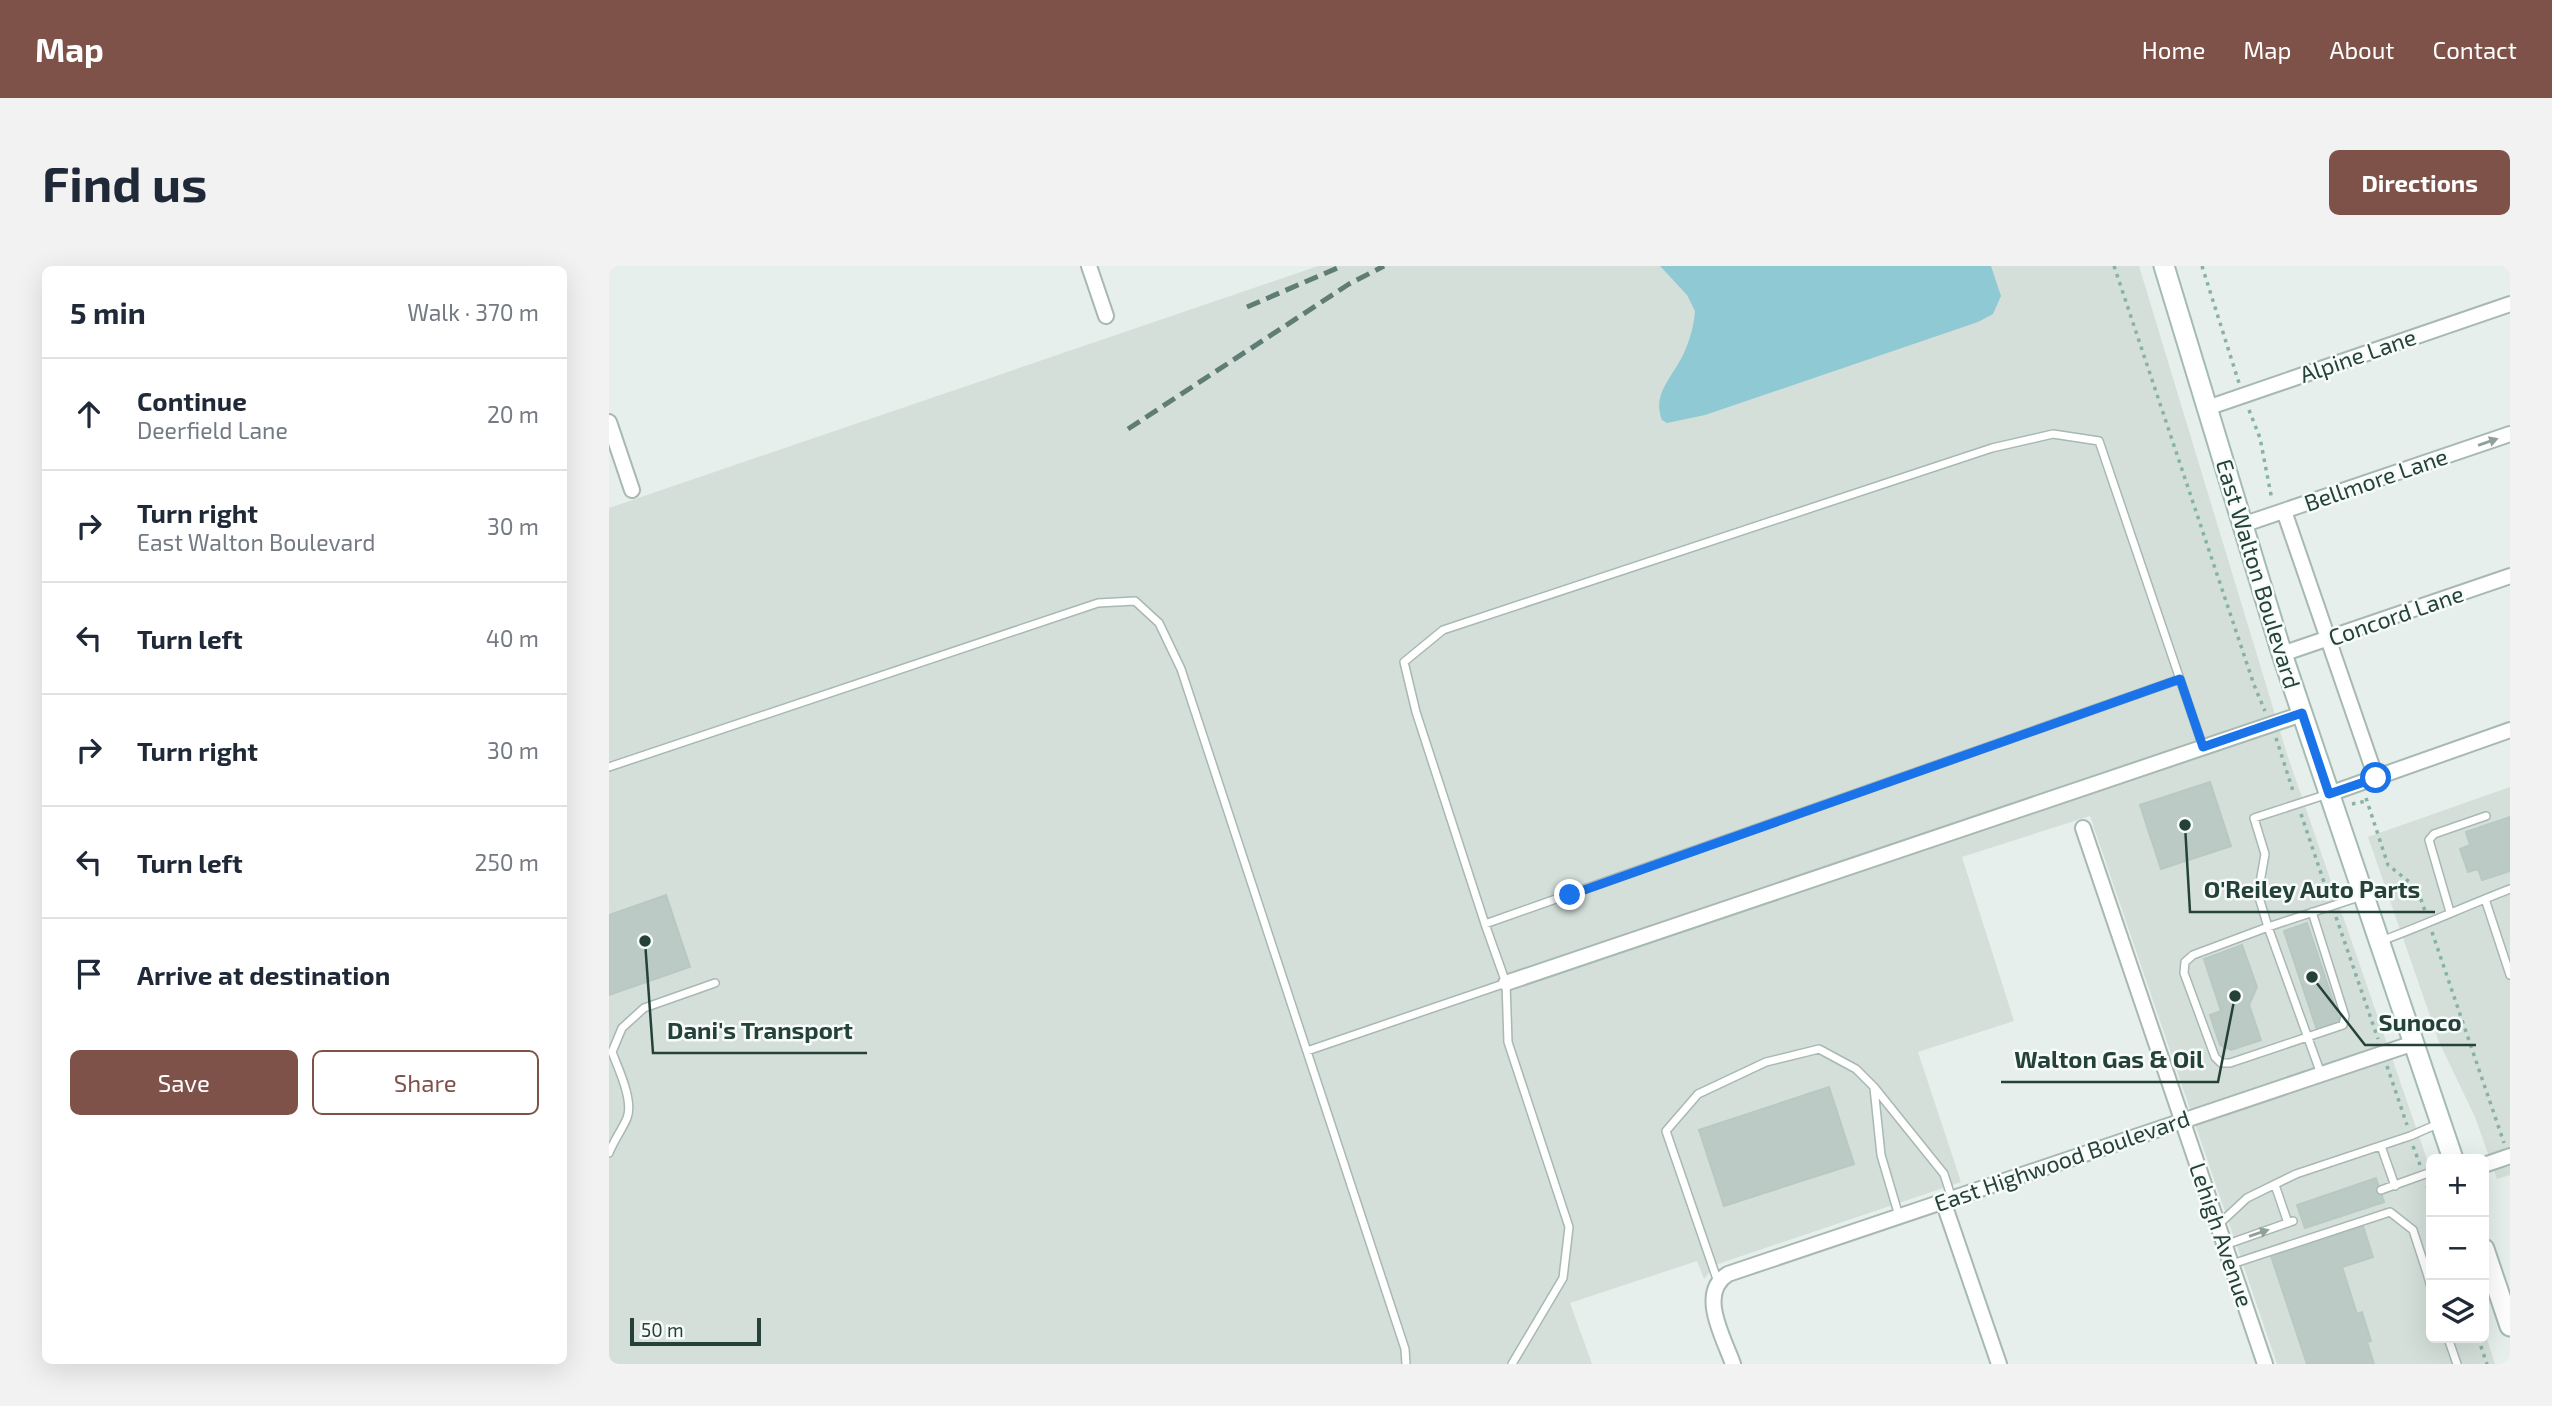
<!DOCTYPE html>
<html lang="en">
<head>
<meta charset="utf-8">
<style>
  body { margin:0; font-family:"Exo 2",sans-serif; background:#f2f2f3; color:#1f2937 }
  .controls { position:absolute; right:21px; bottom:21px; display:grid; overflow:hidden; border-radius:10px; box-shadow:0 7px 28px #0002 }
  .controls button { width:63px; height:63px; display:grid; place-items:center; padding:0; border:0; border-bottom:2px solid #e0e1e3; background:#fff; color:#1f2937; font:35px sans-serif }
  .scale { position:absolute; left:21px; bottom:18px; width:131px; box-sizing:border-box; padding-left:7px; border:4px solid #24423a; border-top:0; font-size:19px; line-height:24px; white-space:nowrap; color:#24423a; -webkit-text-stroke:5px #f7fbf9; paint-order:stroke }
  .stop { position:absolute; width:21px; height:21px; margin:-16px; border:5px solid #1a73e8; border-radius:50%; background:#fff }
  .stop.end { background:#1a73e8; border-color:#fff; box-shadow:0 2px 7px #0008 }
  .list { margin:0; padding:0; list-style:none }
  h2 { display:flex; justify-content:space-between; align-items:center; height:91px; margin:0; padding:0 28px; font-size:30px }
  h2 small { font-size:23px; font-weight:400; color:#747a83 }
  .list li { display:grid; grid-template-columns:46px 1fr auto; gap:21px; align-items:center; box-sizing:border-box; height:112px; padding:0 28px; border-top:2px solid #e0e1e3 }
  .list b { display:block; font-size:26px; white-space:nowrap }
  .list p { margin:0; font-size:23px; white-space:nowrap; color:#747a83 }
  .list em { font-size:23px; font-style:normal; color:#747a83 }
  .actions { display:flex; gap:14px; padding:21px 28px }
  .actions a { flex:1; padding:16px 0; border:2px solid #7f5249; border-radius:10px; text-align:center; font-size:24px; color:#7f5249 }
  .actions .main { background:#7f5249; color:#fff }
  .icon { flex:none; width:38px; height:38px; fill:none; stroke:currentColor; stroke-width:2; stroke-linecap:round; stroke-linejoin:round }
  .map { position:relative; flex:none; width:1901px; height:1098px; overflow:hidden; border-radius:10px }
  header { display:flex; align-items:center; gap:42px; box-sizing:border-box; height:98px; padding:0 35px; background:#7f5249; color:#fff }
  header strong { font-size:33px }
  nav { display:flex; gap:38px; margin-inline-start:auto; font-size:24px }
  .intro { display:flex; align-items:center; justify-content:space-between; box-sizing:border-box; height:168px; padding:0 42px }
  h1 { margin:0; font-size:49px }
  .button { padding:18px 32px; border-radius:10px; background:#7f5249; color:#fff; font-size:24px; font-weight:700 }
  main { display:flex; gap:42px; padding:0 42px }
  aside { flex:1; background:#fff; border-radius:10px; box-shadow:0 7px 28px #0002 }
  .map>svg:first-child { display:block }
  .built { fill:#d4dfda }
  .water { fill:#8ec9d4 }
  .building { fill:#bbcac4; stroke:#b8c9c2; stroke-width:2 }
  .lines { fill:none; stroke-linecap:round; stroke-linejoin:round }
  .lane-casing { stroke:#a8b8b2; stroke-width:10 }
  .street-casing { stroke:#a8b8b2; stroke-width:18 }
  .secondary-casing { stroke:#a4bbb3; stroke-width:23 }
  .path { stroke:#86b3a5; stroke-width:3.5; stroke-dasharray:3.5 5; stroke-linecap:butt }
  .lane { stroke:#fff; stroke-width:7 }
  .street { stroke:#fff; stroke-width:14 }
  .secondary { stroke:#fff; stroke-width:19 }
  .rail { stroke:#5f7d75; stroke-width:5; stroke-dasharray:14 7; stroke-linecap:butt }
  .oneway { fill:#92a09c }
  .route { stroke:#1a73e8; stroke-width:9 }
  .labels { text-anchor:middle; stroke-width:5; stroke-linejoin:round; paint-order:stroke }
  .street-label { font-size:23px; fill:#24423a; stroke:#f7fbf9 }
  .leader { fill:none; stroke:#24423a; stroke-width:2.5 }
  .callout-dot { fill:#24423a; stroke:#f7fbf9; stroke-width:2.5 }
  .callout-label { font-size:24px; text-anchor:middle; font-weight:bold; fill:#24423a; stroke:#f7fbf9; stroke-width:5; stroke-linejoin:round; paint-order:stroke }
</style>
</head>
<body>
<header>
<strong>Map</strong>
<nav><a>Home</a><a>Map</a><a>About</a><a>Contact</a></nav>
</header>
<div class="intro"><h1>Find us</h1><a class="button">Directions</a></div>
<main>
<aside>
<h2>5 min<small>Walk · 370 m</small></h2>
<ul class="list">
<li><svg class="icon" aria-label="ahead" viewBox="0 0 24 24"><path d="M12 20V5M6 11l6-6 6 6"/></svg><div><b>Continue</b><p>Deerfield Lane</p></div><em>20 m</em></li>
<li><svg class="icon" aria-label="right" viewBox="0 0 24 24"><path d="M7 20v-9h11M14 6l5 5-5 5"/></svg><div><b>Turn right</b><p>East Walton Boulevard</p></div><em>30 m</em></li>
<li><svg class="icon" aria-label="left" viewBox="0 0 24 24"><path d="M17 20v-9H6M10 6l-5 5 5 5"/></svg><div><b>Turn left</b></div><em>40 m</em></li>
<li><svg class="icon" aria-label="right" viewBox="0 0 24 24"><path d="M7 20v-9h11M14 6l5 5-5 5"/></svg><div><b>Turn right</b></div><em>30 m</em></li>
<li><svg class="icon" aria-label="left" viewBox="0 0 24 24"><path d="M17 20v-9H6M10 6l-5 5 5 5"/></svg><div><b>Turn left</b></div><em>250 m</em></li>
<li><svg class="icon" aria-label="arrive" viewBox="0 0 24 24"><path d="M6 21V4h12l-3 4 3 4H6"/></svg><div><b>Arrive at destination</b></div></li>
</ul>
<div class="actions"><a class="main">Save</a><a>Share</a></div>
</aside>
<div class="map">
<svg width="1901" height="1098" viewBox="0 0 1901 1098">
  <rect width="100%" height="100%" fill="#e6efeb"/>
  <path class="built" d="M709,0H1530L1678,488L1822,905V1072H1875V1064L1886,1098H1668L1481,550L1353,591L1405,755L1309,786L1352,916L1112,997L1106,999L1095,1013L1088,995L961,1037L983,1098H0V242Z
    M1901,521V909L1888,913L1866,851L1830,776L1759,571Z"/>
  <path class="water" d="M1051,0H1382L1392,30L1384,48L1369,56L1096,149L1058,157L1053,154C1044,131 1058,117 1069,98C1078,84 1085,62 1086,45L1078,29Z"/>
  <path class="building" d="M1601,516L1622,580L1552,603L1531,539Z
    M1901,551V605L1873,614L1869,603L1859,606L1851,583L1861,579L1857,566Z
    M57,629L81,701L0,729V649Z
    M1698,657L1731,756L1708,764L1675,665Z
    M1633,679L1648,721L1640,739L1652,774L1622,784L1611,779L1601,749L1612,745L1595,693Z
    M1220,821L1245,898L1115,940L1090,864Z
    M1767,912L1775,936L1696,962L1688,939Z
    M1754,960L1764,991L1733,1001L1748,1048L1753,1046L1762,1075L1758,1076L1765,1098H1698L1662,990Z"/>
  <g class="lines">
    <g class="lane-casing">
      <path id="lane" d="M1571,413L876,658L807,446L795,396L834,364L1383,182L1444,168L1490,175L1594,481
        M0,501L489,337L526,335L550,357L572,403L796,1083L797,1098
        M1876,633L1901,709
        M1703,646L1736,750L1734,759L1621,797H1612L1606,791L1575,707L1576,696L1584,689L1659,661L1649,628L1656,588L1645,552L1719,528
        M1841,646L1820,574L1825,568L1877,550
        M876,658L897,717L899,776L960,961L954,1012L903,1098
        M1772,675C1816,659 1857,640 1901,623
        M698,785L897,717
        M1712,808L1659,661L1753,630
        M1265,822L1272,889L1290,950
        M1772,880L1786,920
        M0,887C5,874 13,864 18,852C25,835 9,802 3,786L13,762L35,742L106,717
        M1666,919L1679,957
        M1772,924L1822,906
        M1609,959L1638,932L1687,908L1801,870L1831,857
        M1616,979L1684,955
        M1623,998L1781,946L1804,964L1818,1007
        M1822,1005L1818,1007L1822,1021
        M1109,1016L1057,865L1089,828L1157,796L1210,783L1247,803L1265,821L1335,908L1343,933
        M1839,1072L1848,1098"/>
    </g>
    <g class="street-casing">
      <path id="street" d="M480,0L497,50
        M1598,142L1901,38
        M0,156L23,224
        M1675,245L1767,512
        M1633,259L1901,168
        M1673,388L1901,310
        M1720,528L1901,464
        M1474,562L1656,1098
        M897,717L1693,448
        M1875,899L1901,890
        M1334,935L1390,1098
        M1124,1098C1115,1072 1088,1027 1119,1008L1805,777"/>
    </g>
    <g class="secondary-casing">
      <path id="secondary" d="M1555,0L1673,388L1844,893
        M1875,983L1901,1060"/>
    </g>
    <path class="path" d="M1505,0L1645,419L1656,445
      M1593,0L1630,117
      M1640,144L1651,172L1663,234
      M1667,472L1685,528
      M1757,532L1779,599L1808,622L1816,645
      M1743,538L1758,535
      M1692,548L1720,631
      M1727,651L1769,773
      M1823,666L1895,877
      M1778,800L1798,859
      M1804,880L1811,899
      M1818,920L1822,933
      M1869,1072L1878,1098"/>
    <use href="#lane" class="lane"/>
    <use href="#street" class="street"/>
    <use href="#secondary" class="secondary"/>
    <path class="rail" d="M638,41L733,0
      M519,163L740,18L775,0"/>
  </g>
  <defs><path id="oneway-solid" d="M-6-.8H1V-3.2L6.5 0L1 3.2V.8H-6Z" transform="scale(1.75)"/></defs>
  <g class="oneway">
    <use href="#oneway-solid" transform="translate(1879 176) rotate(-19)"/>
    <use href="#oneway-solid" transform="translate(1650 967) rotate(-19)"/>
  </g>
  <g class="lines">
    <path class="route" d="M961,629L1571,413L1594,481L1693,447L1720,528L1767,512"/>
  </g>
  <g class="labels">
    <g class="street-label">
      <text transform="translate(1749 90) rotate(-19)" y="8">Alpine Lane</text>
      <text transform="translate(1767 214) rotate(-19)" y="8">Bellmore Lane</text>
      <text transform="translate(1649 308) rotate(73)" y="8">East Walton Boulevard</text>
      <text transform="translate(1787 350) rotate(-19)" y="8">Concord Lane</text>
      <text transform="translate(1453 895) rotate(-19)" y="8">East Highwood Boulevard</text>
      <text transform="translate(1612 969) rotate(71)" y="8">Lehigh Avenue</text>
    </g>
  </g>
  <path class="leader" d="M1576 559L1581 646H1826M1703 711L1756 779H1867M36 675L44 787H258M1626 730L1609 816H1392"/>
  <g class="callout-dot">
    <circle cx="1576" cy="559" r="7"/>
    <circle cx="1703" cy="711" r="7"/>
    <circle cx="36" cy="675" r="7"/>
    <circle cx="1626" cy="730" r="7"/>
  </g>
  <g class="callout-label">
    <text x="1703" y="632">O'Reiley Auto Parts</text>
    <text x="1811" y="765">Sunoco</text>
    <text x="151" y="773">Dani's Transport</text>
    <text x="1500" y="802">Walton Gas &amp; Oil</text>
  </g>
</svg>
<div class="controls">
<button>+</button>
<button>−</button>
<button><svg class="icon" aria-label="layers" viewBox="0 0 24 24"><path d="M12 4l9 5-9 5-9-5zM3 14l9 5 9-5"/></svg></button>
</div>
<div class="scale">50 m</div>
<div class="stop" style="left:1767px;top:512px"></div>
<div class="stop end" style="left:961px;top:629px"></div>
</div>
</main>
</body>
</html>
